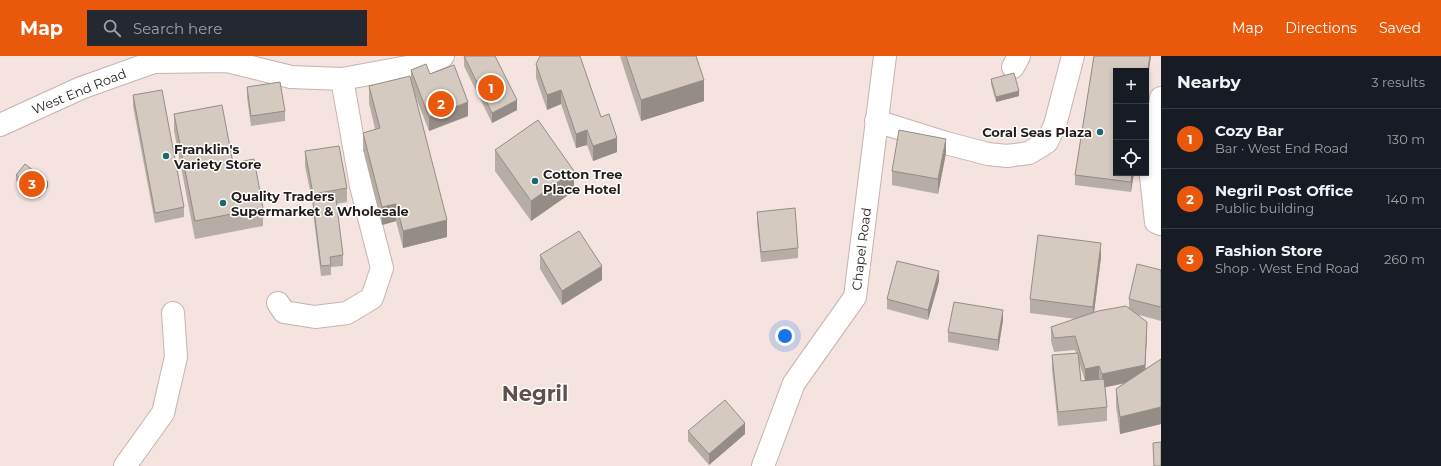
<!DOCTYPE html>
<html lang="en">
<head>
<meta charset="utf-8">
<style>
  body { margin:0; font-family:Montserrat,sans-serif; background:#242831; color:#f1f3f6 }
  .controls { position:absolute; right:12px; top:12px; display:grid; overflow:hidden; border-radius:0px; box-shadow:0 2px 6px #0003 }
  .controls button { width:36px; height:36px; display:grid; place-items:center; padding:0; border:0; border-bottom:1px solid #363941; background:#171b24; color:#f1f3f6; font:20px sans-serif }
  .you { position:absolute; left:785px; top:280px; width:14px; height:14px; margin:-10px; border:3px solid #fff; border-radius:50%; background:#1a73e8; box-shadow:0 0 0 6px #1a73e833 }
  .badge { display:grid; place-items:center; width:26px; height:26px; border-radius:50%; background:#ea580c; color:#fff; font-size:13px; font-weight:700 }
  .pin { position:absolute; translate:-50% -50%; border:2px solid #fff; box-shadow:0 1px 4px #0006 }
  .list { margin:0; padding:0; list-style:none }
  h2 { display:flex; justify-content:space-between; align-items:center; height:52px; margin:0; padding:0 16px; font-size:17px }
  h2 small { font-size:13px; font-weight:400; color:#9ea1a6 }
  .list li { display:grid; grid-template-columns:26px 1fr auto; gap:12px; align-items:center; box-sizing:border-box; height:60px; padding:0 16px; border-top:1px solid #363941 }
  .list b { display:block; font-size:15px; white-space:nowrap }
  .list p { margin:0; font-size:13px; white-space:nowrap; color:#9ea1a6 }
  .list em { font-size:13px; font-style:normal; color:#9ea1a6 }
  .icon { flex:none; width:22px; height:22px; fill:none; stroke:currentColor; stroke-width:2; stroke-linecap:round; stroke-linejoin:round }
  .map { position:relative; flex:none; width:1161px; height:410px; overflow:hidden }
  header { display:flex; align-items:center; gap:24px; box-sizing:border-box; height:56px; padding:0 20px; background:#ea580c; color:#fff }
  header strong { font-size:19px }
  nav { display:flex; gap:22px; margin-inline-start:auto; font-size:14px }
  .search { width:280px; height:36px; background:#242831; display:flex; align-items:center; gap:10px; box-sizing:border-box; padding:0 14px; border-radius:0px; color:#9ea1a6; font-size:15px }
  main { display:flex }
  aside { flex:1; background:#171b24 }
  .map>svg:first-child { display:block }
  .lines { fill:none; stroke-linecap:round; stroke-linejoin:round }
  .minor-casing { stroke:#c4b4b0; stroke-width:24 }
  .major-casing { stroke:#c4b4b0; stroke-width:24 }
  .minor { stroke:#fff; stroke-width:22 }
  .major { stroke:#fff; stroke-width:22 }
  .wall { fill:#b6aea4; fill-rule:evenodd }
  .shaded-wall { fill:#948d86 }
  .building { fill:#d4cabf; stroke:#948d86 }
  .poi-dot { fill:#1b686e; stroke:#fff; stroke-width:1.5 }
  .labels { text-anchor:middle; stroke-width:3; stroke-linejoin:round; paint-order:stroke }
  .street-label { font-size:13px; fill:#231d1b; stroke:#fff }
  .poi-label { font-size:13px; font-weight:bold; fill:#231d1b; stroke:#fff; text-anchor:start }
  .town-label { font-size:21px; font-weight:bold; fill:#5e514d; stroke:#fff }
</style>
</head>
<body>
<header>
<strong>Map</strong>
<div class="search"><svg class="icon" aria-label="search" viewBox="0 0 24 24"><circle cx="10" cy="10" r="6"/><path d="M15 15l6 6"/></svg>Search here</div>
<nav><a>Map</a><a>Directions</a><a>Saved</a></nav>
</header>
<main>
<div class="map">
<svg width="1161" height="410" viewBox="0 0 1161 410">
  <rect width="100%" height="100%" fill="#f4e3df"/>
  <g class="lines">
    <g class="minor-casing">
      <path id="minor" d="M1013,11L1019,0
        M1161,42L1150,111L1156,166L1161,168
        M876,65L946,87L988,98L1007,100L1029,97L1047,86L1055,69L1073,0
        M278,247L284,256L315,261L347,257L372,242L382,212L361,130L342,23
        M125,410L163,357L176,301L173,257
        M763,410L794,327L855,241L885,0"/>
    </g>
    <g class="major-casing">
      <path id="major" d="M0,69L81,32L154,6L227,5L291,21L342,23L424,8L443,0"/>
    </g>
    <use href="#minor" class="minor"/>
    <use href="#major" class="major"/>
  </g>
  <path class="wall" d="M464,0L517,54L492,67L464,10Z
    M620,0H696L704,45L641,65Z
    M1094,0H1151L1131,136L1075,129V119Z
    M536,8L601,61L617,96L593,105L587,89L576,92L561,48L547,54L536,22Z
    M411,14L430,18L468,60L429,75L415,39L447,181L403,192L396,165L382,169L363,94V77L375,73L369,47V30L411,23Z
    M991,23L1019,40L996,46L991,28Z
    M247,31L285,55V65L251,70L247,41Z
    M133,39L184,151V161L155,167L133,50Z
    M174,58L233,107L263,152V170L195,183L174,75Z
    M495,94L574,135L531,165L495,115Z
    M305,95L347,132V146L336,148L343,199V210L331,211V219L321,220L313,156V149L305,110Z
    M946,97L938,138L892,129V115Z
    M16,119L48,131L39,142L16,125Z
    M757,156L798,192V202L761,206L757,166Z
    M540,199L602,224L562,249L540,213Z
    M1101,201L1094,256L1129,251V243L1161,214V265L1139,259L1147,280L1145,313L1161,303V368L1120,378L1116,350V333L1124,327L1105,331L1107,351V365L1058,370L1052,313V299L1076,297L1075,294L1054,296L1051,285V271L1076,263L1030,257V243ZM1080,309L1085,325H1081Z
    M939,225L928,264L887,253V243Z
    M1003,264L998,295L948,286V276Z
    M688,375L745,378L709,409L688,385Z"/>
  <path class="shaded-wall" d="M1150,0H1151L1146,35V25Z
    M704,24V45L641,65V44Z
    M561,34V48L547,54V39Z
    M1019,35V40L996,46V41Z
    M517,44V54L492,67V57Z
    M468,46V60L429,75V61Z
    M587,74V89L576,92V78Z
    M617,82V96L593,105V90Z
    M946,83V97L938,138V123Z
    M574,115V135L531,165V145Z
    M1132,117H1134L1131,136V126Z
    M48,126V131L39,142V137Z
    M396,148V165L382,169V151Z
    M447,164V181L403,192V175Z
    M1101,187V201L1093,265V251Z
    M602,210V224L562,249V235Z
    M939,215V225L928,264V254Z
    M1003,254V264L998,295V284Z
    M1147,266L1145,323L1102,332V318Z
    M1099,310V325L1085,328V313Z
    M1161,351V368L1120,378V361Z
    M745,367V378L709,409V398Z"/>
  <path class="building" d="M464,0H495L517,44L492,57Z
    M540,0H580L601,61L609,58L617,82L593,90L587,74L576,78L561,34L547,39L536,8Z
    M626,0H696L704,24L641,44Z
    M1094,0H1150L1146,25V15H1116V117H1132L1131,126L1075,119Z
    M426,8L430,18L454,9L468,46L429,61L411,14Z
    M1014,17L1019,35L996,41L991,23Z
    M410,20L447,164L403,175L396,148L382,151L363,77L380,72L369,30Z
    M280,26L285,55L251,60L247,31Z
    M162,34L184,151L155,157L133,39Z
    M222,49L233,107L254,103L263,152L195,165L174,58Z
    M538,64L574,115L531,145L495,94Z
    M899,74L946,83L938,123L892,115Z
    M339,90L347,132L313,138L305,95Z
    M25,108L48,126L39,137L16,119Z
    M336,143L343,199L330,201L331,209L321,210L313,146Z
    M795,152L798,192L761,196L757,156Z
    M579,175L602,210L562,235L540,199Z
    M1038,179L1101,187L1093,251L1030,243Z
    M897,205L939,215L928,254L887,243Z
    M1137,208L1161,214V251L1129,243Z
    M954,246L1003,254L998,284L948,276Z
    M1126,250L1147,266L1145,309L1102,318L1099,310L1085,313L1075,280L1054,282L1051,271L1098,255Z
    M1078,297L1081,325L1104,323L1107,351L1058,356L1052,299Z
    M1161,303V351L1120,361L1116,333Z
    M725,344L745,367L709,398L688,375Z
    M1161,386V410H1154L1153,387Z"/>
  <g class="poi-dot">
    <circle cx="1100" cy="76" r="4"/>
    <circle cx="166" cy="100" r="4"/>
    <circle cx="535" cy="125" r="4"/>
    <circle cx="223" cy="147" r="4"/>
  </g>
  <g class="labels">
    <g class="street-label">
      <text transform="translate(79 35) rotate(-22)" y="5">West End Road</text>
      <text transform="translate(861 193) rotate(-83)" y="5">Chapel Road</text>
    </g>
    <g class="poi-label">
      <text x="1092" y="81" text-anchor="end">Coral Seas Plaza</text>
      <text x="174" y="98">Franklin's<tspan x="174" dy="15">Variety Store</tspan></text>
      <text x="543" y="123">Cotton Tree<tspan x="543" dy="15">Place Hotel</tspan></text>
      <text x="231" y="145">Quality Traders<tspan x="231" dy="15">Supermarket &amp; Wholesale</tspan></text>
    </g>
    <g class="town-label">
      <text x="535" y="345">Negril</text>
    </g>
  </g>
</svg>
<div class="controls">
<button>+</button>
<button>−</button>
<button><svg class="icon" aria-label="locate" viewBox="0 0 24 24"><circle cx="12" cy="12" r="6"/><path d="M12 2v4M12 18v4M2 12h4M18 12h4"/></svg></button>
</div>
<div class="you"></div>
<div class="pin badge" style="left:491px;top:32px">1</div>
<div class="pin badge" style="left:441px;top:48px">2</div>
<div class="pin badge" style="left:32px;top:128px">3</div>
</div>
<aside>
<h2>Nearby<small>3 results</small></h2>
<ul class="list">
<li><span class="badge">1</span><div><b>Cozy Bar</b><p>Bar · West End Road</p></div><em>130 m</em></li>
<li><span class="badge">2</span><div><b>Negril Post Office</b><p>Public building</p></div><em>140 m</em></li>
<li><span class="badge">3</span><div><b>Fashion Store</b><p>Shop · West End Road</p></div><em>260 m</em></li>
</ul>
</aside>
</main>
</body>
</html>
